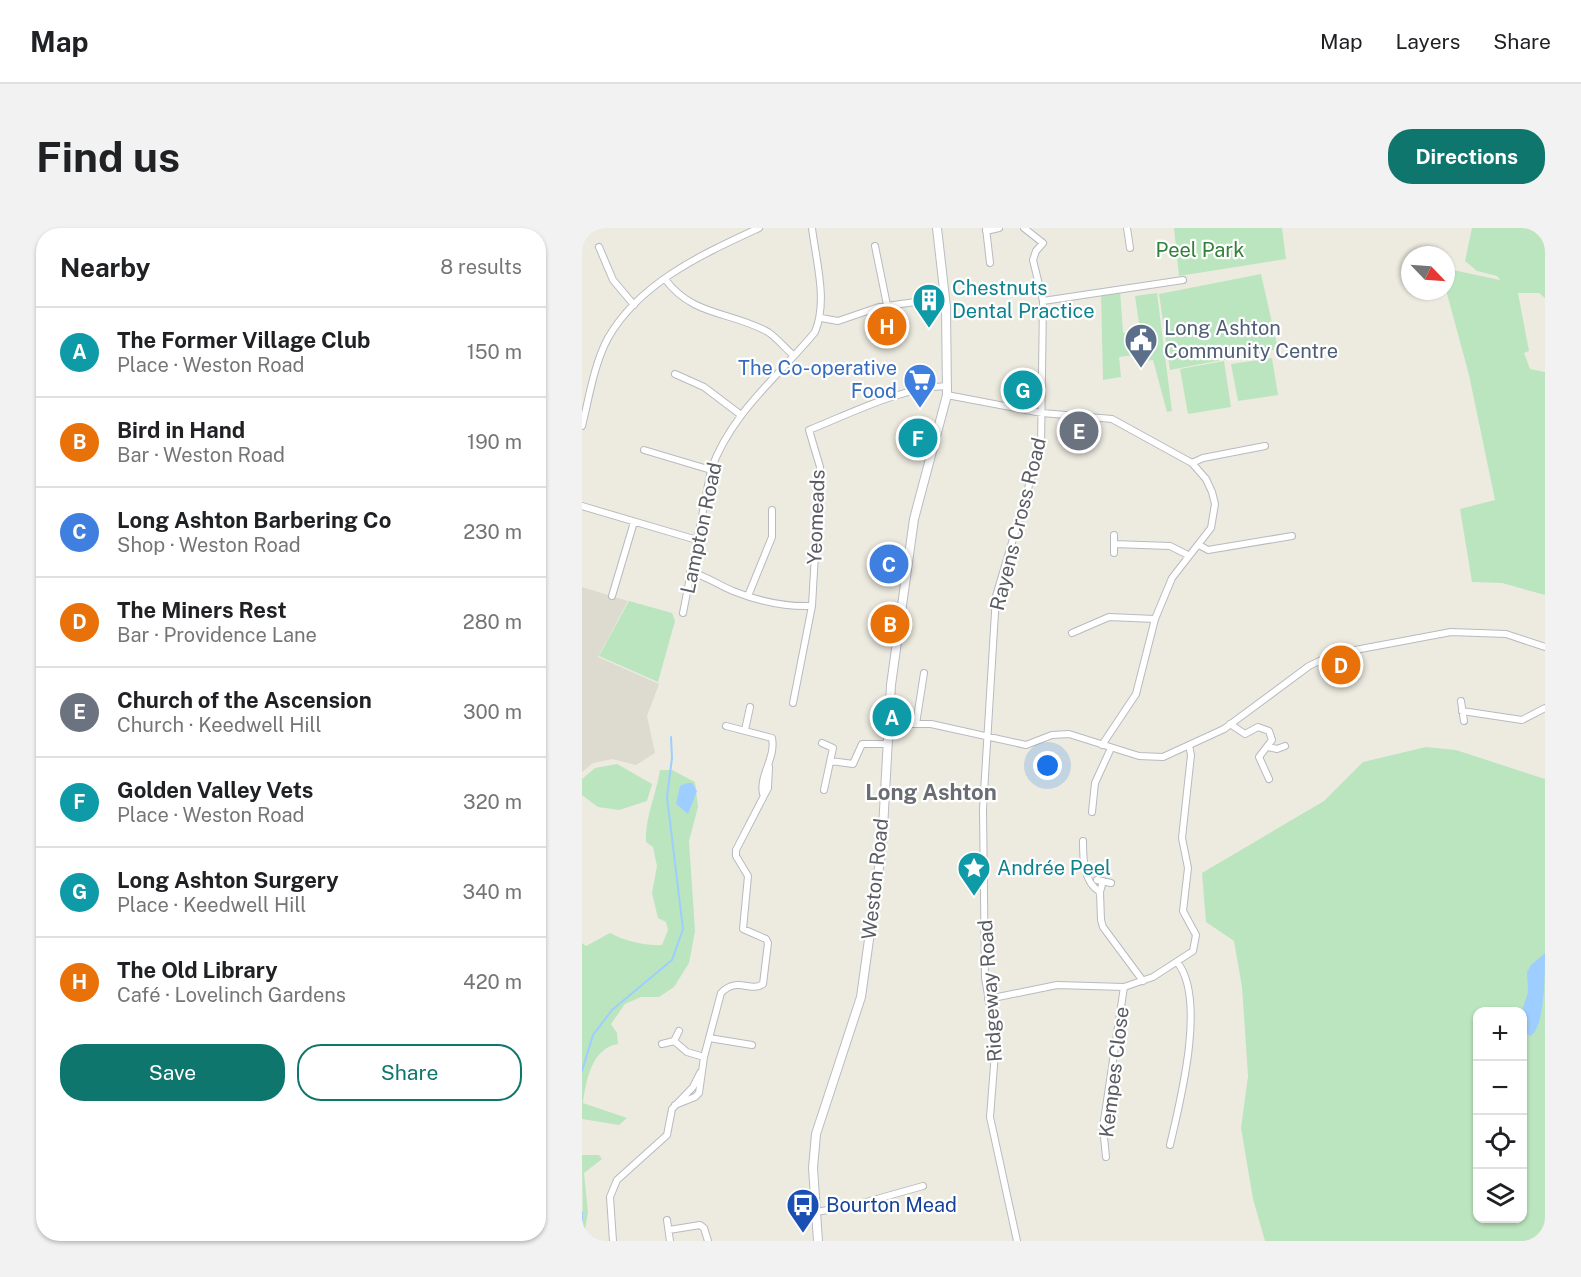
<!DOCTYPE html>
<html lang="en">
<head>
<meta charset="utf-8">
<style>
  body { margin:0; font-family:"Public Sans",sans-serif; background:#f2f2f2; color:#202124 }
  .controls { position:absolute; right:18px; bottom:18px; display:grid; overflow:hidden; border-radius:12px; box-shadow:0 2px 4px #0004 }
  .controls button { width:54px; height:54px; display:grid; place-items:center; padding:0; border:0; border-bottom:2px solid #e0e0e0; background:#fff; color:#202124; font:30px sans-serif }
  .compass { position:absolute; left:819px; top:18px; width:54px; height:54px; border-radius:50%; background:#fff; box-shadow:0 2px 4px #0004; rotate:115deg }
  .you { position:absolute; left:466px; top:538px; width:21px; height:21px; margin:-15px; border:4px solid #fff; border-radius:50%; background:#1a73e8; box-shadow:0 0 0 9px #1a73e833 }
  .badge { display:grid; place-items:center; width:39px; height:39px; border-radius:50%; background:#0f766e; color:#fff; font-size:20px; font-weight:700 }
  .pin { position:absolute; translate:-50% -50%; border:3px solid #fff; box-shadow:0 2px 6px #0006 }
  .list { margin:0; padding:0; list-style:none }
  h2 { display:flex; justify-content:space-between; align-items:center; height:78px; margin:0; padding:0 24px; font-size:26px }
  h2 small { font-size:20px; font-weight:400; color:#757577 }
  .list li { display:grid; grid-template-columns:39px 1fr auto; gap:18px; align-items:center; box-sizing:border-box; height:90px; padding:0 24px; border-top:2px solid #e0e0e0 }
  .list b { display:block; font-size:22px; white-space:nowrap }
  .list p { margin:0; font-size:20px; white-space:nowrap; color:#757577 }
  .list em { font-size:20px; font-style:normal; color:#757577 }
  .actions { display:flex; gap:12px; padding:18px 24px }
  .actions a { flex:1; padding:14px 0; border:2px solid #0f766e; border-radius:24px; text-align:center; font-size:21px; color:#0f766e }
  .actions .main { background:#0f766e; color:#fff }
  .icon { flex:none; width:33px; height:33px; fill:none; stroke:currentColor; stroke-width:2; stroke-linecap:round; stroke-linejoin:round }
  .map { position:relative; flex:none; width:963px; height:1013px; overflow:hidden; border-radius:24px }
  header { display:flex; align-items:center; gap:36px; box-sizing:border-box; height:84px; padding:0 30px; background:#fff; border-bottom:2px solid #e0e0e0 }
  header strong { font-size:28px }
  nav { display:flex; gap:33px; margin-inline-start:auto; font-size:21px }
  .intro { display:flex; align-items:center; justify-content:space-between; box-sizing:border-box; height:144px; padding:0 36px }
  h1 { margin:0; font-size:42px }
  .button { padding:15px 27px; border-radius:24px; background:#0f766e; color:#fff; font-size:21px; font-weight:700 }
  main { display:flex; gap:36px; padding:0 36px }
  aside { flex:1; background:#fff; border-radius:24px; box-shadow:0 2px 4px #0004 }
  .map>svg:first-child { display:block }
  .education { fill:#dddacf }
  .green { fill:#bbe5be; fill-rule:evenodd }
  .water { fill:#9eceff }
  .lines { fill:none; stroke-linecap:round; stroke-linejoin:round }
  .stream { stroke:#9eceff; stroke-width:2 }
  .street-casing { stroke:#b8bac0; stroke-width:8 }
  .secondary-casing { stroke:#b9bcc3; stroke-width:10 }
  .street { stroke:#fff; stroke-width:6 }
  .secondary { stroke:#fff; stroke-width:8 }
  .labels { text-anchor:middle; stroke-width:4.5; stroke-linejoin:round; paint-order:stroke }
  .park-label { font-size:20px; fill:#31813a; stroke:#fff }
  .culture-label { font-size:20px; fill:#0d838f; stroke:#fff; text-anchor:start }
  .service-label { font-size:20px; fill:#4e5e75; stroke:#fff; text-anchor:start }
  .shop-label { font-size:20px; fill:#366cbe; stroke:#fff; text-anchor:end }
  .street-label { font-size:20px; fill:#595c62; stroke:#fff }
  .transit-label { font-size:20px; fill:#164399; stroke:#fff; text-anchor:start }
  .quarter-label { font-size:22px; font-weight:bold; fill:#6a6e74; stroke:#fff }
</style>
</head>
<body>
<header>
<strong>Map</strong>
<nav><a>Map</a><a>Layers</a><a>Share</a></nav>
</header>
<div class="intro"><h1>Find us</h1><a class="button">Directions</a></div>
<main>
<aside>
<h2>Nearby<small>8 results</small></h2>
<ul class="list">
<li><span class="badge" style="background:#0f9aa8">A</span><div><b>The Former Village Club</b><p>Place · Weston Road</p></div><em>150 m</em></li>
<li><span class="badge" style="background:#e8710a">B</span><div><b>Bird in Hand</b><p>Bar · Weston Road</p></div><em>190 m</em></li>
<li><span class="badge" style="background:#3f7fe0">C</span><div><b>Long Ashton Barbering Co</b><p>Shop · Weston Road</p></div><em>230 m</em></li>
<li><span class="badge" style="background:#e8710a">D</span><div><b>The Miners Rest</b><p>Bar · Providence Lane</p></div><em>280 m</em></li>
<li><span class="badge" style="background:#6b7280">E</span><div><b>Church of the Ascension</b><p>Church · Keedwell Hill</p></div><em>300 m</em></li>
<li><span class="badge" style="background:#0f9aa8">F</span><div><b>Golden Valley Vets</b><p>Place · Weston Road</p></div><em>320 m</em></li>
<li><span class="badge" style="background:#0f9aa8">G</span><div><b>Long Ashton Surgery</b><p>Place · Keedwell Hill</p></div><em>340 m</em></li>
<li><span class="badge" style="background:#e8710a">H</span><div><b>The Old Library</b><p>Café · Lovelinch Gardens</p></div><em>420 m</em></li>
</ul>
<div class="actions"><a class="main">Save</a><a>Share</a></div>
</aside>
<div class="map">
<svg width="963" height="1013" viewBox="0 0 963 1013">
  <rect width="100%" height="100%" fill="#edebe0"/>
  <path class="education" d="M0,359L46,373L16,429L77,456L65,488L73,525L54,537L30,531L11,535L0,544Z"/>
  <path class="green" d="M592,0H700L704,31L597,48Z
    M890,0H963V70L957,65H936L947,123L942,125L948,141L963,144V367L920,355L890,354L878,281L913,272L887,147L864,62V37L871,42L918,52L915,48L895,43L883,33Z
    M679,46L696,121L588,142L577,66Z
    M538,62L541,105L558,102L553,68L575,65L590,183L585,184L571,132L556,134L554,127L537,129L539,149L521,152L519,67Z
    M690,130L696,167L656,173L649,136Z
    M642,133L649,179L606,186L598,141Z
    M47,373L90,385L93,393L76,454L17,428Z
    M844,519L874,522L963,551V1013H683L671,971L659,900L666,848L660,759L652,713L624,694L620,645L742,573L781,534ZM896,784H940V990H896Z
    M35,536L70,556L65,573L37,582L16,579L0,567V551L13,540Z
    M78,542H90L113,554L116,579L107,613L113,703L107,735L92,759L77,769H59L43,776L29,796L35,805L36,816C10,820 4,852 1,875L45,890L37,897L0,891V715L4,718L28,705C42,713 65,718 80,717L86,702L84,694L76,690L70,665L75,638L71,619L64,614C63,588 74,568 78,542Z
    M0,927H17L20,931L2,945L6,985L1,1013Z"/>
  <path class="water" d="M105,555H110L115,563L106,586L94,576L98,558Z
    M963,725C963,745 963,802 948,808L940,801V783L946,764L945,744L949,737Z"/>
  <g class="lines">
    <path class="stream" d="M0,843L11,807L30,782L90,732L101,701L85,569L90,530L89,509
      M0,984V993"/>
    <g class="street-casing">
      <path id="street" d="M404,0L408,35
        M545,0L548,20
        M404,3L417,0
        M293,18L305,77
        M17,19L31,52L52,77
        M83,51C111,89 149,83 186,104C195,110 203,120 210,126
        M461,73L601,52
        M239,90L256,93L297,79L363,70
        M93,146L122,159L159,187
        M365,167L460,185L530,191L610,235L624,251L630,264L633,276L629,300L590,350L573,391L554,466L520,517
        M0,198C7,170 12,136 26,110C58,54 121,26 177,0
        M62,222L129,242
        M610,235L621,230L683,218
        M0,278L115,312
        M532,316L588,318L606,327
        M617,317L626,322L710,308
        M532,325V307
        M108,344C125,348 136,357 151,363C176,373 204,379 230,378
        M30,368L52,294
        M166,368L190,309V282
        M101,385L129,242C149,185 196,149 233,104C246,73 234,33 230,0
        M490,405L527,389L573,391
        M879,473L882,493
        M211,475L230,378L238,239L227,202C270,185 319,159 366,158
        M880,483L940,492L963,480
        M305,496H349L444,517L470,507L487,506L557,528L581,529L642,501L727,438L752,426L869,404L924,406L963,419
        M334,496L342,445
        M648,496L663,506L676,499L687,503L690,512L677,529L687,551
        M144,498L190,510C194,530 177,547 181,566
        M163,502L168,479
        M240,515L251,520L242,562
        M686,519L695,521L703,518
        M249,533L271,536L280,516H304
        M510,584L513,555L529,520
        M501,613C501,630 501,654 518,664L521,653
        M515,652L529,655
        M518,664L519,692L521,699L561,753
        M406,771L475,757L542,759L571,749L611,723L614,707L601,683L606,640L600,610L609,527L607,517
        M97,803L92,813L105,824L122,829
        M127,810L170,817
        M80,816L92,813
        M93,877L113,869L117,865L122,829L139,765C155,748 169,765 181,756L186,715L184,711L161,701L166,648L154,628V622L186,560L187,539
        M588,917C598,874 625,770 595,734
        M524,929L521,899L542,759
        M234,984L270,978L341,958
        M85,992L88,1013
        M87,1002L118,997L122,1000L126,1013
        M31,1013L28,969L35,952L85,907L90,881L111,859L118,845
        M435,1013L408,889L414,812L403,750L401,581L414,368L459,217L461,73L451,32L454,23L461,15L442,0"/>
    </g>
    <g class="secondary-casing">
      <path id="secondary" d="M236,1013L231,940L234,906L279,769L300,618L309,457L332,291L365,167L364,79L355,0"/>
    </g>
    <use href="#street" class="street"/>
    <use href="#secondary" class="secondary"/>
  </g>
  <defs>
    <g id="building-pin" transform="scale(1.725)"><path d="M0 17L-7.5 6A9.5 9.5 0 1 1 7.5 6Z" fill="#0f9aa8" stroke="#fff"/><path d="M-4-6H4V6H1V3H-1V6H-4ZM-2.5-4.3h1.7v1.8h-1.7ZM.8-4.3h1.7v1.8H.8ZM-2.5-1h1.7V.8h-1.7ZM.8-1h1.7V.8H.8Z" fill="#fff"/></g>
    <g id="civic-pin" transform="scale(1.725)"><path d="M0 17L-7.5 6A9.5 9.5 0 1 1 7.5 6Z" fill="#5c6f8a" stroke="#fff"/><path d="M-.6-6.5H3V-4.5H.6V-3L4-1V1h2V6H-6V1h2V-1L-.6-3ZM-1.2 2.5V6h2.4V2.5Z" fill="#fff"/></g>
    <g id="supermarket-pin" transform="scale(1.725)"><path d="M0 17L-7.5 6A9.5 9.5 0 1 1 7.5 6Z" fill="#3f7fe0" stroke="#fff"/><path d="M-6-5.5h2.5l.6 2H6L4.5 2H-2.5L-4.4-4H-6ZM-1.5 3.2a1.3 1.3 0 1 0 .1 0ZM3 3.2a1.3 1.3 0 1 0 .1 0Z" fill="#fff"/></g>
    <g id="sight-pin" transform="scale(1.725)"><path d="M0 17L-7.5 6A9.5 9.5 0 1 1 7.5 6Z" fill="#0f9aa8" stroke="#fff"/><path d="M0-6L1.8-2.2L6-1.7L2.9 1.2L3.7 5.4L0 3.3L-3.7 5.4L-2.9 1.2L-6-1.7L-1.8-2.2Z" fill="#fff"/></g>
    <g id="bus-pin" transform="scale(1.725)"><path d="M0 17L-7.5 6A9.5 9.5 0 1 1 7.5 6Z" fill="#1a4fb4" stroke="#fff"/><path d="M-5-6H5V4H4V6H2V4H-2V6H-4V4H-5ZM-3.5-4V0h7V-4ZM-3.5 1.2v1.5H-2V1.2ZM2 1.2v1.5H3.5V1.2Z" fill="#fff"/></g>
  </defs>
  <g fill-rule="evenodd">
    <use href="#building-pin" x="347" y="72"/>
    <use href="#civic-pin" x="559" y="112"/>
    <use href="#supermarket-pin" x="338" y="152"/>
    <use href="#sight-pin" x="392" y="640"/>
    <use href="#bus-pin" x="221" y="977"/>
  </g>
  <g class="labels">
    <g class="park-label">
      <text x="618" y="29">Peel Park</text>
    </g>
    <g class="culture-label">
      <text x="370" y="67">Chestnuts<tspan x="370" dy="23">Dental Practice</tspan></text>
      <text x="415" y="647">Andrée Peel</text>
    </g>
    <g class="service-label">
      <text x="582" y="107">Long Ashton<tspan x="582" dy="23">Community Centre</tspan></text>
    </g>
    <g class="shop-label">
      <text x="315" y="147">The Co-operative<tspan x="315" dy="23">Food</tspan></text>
    </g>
    <g class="street-label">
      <text transform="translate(234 289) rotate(-88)" y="7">Yeomeads</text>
      <text transform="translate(436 296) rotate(-76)" y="7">Rayens Cross Road</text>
      <text transform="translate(119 300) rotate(-78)" y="7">Lampton Road</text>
      <text transform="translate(293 651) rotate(-84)" y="7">Weston Road</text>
      <text transform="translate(408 763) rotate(-94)" y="7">Ridgeway Road</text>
      <text transform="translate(532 844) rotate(-83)" y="7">Kempes Close</text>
    </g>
    <g class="transit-label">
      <text x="244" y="984">Bourton Mead</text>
    </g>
    <g class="quarter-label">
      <text x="349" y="572">Long Ashton</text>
    </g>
  </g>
</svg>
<div class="controls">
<button>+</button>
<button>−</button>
<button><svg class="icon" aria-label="locate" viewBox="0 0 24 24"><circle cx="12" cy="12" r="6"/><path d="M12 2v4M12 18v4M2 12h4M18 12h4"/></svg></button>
<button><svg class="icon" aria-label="layers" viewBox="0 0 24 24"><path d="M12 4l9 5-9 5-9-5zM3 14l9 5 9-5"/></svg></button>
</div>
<svg class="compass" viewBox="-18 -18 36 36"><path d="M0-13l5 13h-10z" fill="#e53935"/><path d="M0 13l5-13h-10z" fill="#757577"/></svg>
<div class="you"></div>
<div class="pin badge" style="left:310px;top:489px;background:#0f9aa8">A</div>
<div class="pin badge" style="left:308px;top:396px;background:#e8710a">B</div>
<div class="pin badge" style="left:307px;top:336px;background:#3f7fe0">C</div>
<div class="pin badge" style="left:759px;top:437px;background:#e8710a">D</div>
<div class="pin badge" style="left:497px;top:203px;background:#6b7280">E</div>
<div class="pin badge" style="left:336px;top:210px;background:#0f9aa8">F</div>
<div class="pin badge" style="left:441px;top:162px;background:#0f9aa8">G</div>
<div class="pin badge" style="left:305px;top:98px;background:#e8710a">H</div>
</div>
</main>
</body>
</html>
